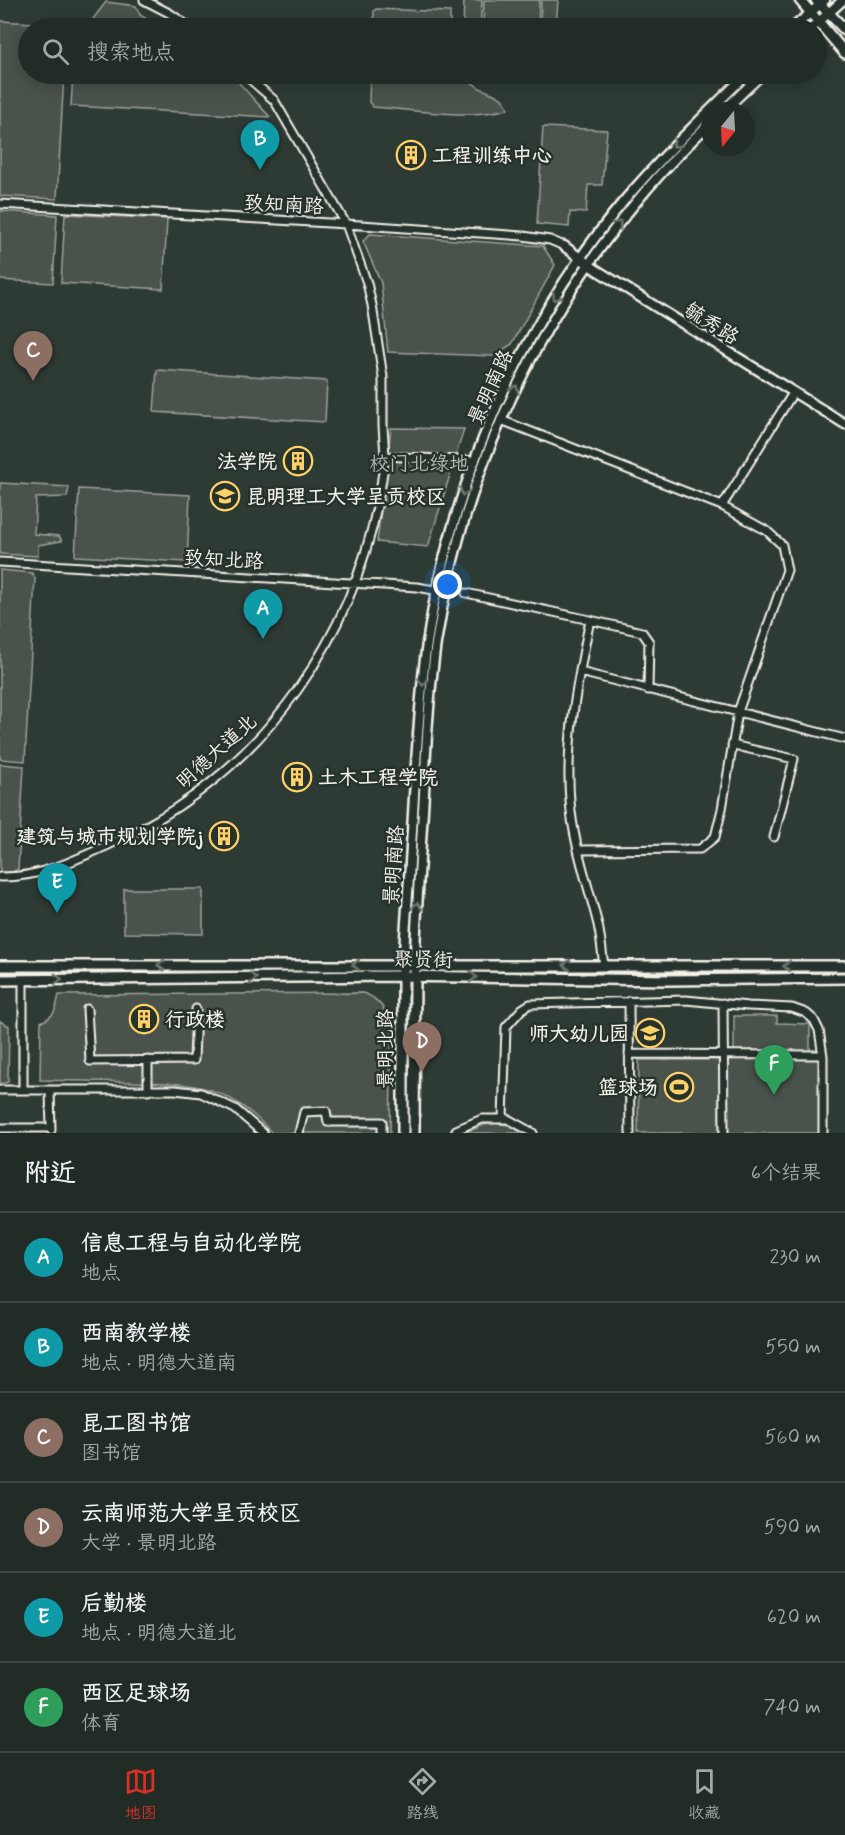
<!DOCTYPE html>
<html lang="zh">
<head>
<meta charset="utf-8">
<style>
  body { margin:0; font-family:Mynerve,"LXGW WenKai TC",sans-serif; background:#2e3833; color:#f1f3f6 }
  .compass { position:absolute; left:701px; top:102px; width:54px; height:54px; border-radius:50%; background:#222c27; box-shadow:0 3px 15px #0003; rotate:198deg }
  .you { position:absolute; left:448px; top:585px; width:21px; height:21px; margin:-15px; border:4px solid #fff; border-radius:50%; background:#1a73e8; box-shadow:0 0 0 9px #1a73e833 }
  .badge { display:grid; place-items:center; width:39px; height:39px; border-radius:50%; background:#d93025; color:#fff; font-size:20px; font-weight:700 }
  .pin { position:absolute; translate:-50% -50px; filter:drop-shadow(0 2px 3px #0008) }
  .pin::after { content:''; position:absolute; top:32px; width:21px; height:18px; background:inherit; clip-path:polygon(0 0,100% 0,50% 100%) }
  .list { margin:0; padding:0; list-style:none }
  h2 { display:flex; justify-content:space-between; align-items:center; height:78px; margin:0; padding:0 24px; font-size:26px }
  h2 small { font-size:20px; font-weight:400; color:#a2a7a7 }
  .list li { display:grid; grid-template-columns:39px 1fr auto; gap:18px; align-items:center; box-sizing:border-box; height:90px; padding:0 24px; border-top:2px solid #3f4844 }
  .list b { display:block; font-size:22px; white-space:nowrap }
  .list p { margin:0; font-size:20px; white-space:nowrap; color:#a2a7a7 }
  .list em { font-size:20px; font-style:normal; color:#a2a7a7 }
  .icon { flex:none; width:33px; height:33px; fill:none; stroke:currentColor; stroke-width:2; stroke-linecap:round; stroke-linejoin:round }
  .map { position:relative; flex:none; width:845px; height:1133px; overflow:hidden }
  .search { position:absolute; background:#222c27; box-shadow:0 3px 15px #0003; left:18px; right:18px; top:18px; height:66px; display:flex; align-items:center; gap:15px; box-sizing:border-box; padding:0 21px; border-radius:33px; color:#a2a7a7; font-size:22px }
  .sheet { height:618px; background:#222c27 }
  nav { display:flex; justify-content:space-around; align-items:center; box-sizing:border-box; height:84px; border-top:2px solid #3f4844; background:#222c27; font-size:16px; color:#a2a7a7 }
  nav a { display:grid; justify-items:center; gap:3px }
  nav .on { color:#d93025 }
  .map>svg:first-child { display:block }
  .green { fill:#48524c; stroke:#9ea29a; stroke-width:1.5 }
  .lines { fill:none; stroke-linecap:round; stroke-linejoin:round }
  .minor-casing { stroke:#f4f1e8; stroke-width:11 }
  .tertiary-casing { stroke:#f4f1e8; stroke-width:13 }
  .secondary-casing { stroke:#f4f1e8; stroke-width:14 }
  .minor { stroke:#26332d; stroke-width:7 }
  .tertiary { stroke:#26332d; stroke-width:8 }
  .secondary { stroke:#26332d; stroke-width:9 }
  .oneway { stroke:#6e766e }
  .labels { text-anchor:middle; stroke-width:5; stroke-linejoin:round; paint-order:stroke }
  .poi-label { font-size:20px; font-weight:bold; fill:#f4f1e8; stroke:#26332d; text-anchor:start }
  .street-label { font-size:20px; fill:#f4f1e8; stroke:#26332d }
  .park-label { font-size:20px; fill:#b8b9b1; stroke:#26332d }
</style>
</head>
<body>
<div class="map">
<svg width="845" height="1133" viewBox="0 0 845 1133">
  <rect width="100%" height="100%" fill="#2e3b34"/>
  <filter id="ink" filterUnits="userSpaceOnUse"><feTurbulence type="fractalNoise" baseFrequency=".0167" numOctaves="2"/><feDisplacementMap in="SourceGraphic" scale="12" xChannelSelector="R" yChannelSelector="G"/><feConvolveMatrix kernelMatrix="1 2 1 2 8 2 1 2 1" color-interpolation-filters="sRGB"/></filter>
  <g filter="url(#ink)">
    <path class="green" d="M464,0H482L480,28H463Z
      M484,0H539L538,28H483Z
      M541,0H558L556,28H540Z
      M106,2L136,6L140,15L161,28H86Z
      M376,9L450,12V28H373L374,11Z
      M0,21L67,25L66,28H28V74H64L57,199L0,196Z
      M73,74H231L270,117L71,106Z
      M370,74H462C468,80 474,85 482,89C492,94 504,95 508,109C467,120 415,110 373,107L369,102Z
      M543,127L607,130L602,185H588L586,213L570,212L569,227L537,224Z
      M0,211L57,215L53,283L0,280Z
      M65,214L167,219L163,289L61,283Z
      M370,234L543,246L555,265L512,344L493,356L388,352L381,283L363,241Z
      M157,370L327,381L325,422L154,412Z
      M391,428L464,429L428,547L377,542Z
      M0,483L69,487L67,497L36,498L34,534L59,536L62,541L38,545V556L0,554Z
      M79,489L190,495L187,562L75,556Z
      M0,570L32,573L35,578L25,761L0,759Z
      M0,764L24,766L18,869L12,872H0Z
      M124,889H203V934L124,933Z
      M363,993C379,998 387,1011 392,1026L390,1133H272C228,1084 194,1083 132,1082C101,1081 71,1081 40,1080L41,1022C57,1015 55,1010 59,995Z
      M734,1016H777V1023L810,1024V1053L734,1052Z
      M0,1021L9,1026L8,1082L0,1084Z
      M728,1056L819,1057V1133H728Z
      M639,1060H720L719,1133H638Z
      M495,1123L509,1125L524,1133H464L484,1125Z"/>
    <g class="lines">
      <g class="minor-casing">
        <path id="minor" d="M144,0L171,14L191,28
          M244,74L274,100L346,224L367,283L372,305L383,377V426L385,456
          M0,204L346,224L523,236L550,240L564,246
          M501,420L722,506L767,531L782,545L787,570L738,712L722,809L715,837L700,849L578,850
          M722,506L793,393
          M0,562L417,587L440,591
          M466,593L590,620
          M580,672L845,739
          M732,745L794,759L774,837
          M0,877C37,878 71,862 104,847C264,777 366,629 385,456L475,461
          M604,966C602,952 601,938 598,925C588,884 573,843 570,801C565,741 578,678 590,620L642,632L649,642L648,690
          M629,1001L630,1133
          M723,1003L724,1133
          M87,1009L90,1061L194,1060L196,1009
          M629,1054L822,1055
          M148,1060V1091
          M0,1090H175L201,1093L235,1109L263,1133
          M23,1090V980
          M50,1090L51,1130
          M503,1119L506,1027L522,1009L530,1004L686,1000L748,1006L792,1008L806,1013L814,1020L819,1030L823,1056V1133
          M0,1128H50
          M299,1133L304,1112L326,1111L328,1122H382V1133
          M455,1133L456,1130L482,1119H508L533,1133"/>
      </g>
      <g class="tertiary-casing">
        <path id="tertiary" d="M793,28L825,0
          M812,28L843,0
          M723,111L762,74
          M564,246L595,269L845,424
          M403,965C407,909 411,852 414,796C417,745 420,693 427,643C451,484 520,326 623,202C661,157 705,115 747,74
          M415,976V953C417,900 421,846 424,793C426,743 429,693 436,643C467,444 565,261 710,123"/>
      </g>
      <g class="secondary-casing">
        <path id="secondary" d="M800,0L845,53
          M816,0L845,30
          M0,966H845
          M0,980L393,976L669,980L845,978
          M403,1133V970
          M414,1133L415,976"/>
      </g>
      <use href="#minor" class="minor"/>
      <use href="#tertiary" class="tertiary"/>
      <use href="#secondary" class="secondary"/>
    </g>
    <defs><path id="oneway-chevron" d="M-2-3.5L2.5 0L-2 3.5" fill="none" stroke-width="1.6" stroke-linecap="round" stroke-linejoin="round" transform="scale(1.5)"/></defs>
    <g class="oneway">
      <use href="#oneway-chevron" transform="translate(676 144) rotate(135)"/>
      <use href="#oneway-chevron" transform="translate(618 224) rotate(-52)"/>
      <use href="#oneway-chevron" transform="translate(556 297) rotate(122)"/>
      <use href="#oneway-chevron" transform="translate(515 389) rotate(-66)"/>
      <use href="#oneway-chevron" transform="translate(464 492) rotate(108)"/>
      <use href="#oneway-chevron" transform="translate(423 682) rotate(96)"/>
      <use href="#oneway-chevron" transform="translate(417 906) rotate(-87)"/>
      <use href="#oneway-chevron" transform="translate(161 965) rotate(180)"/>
      <use href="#oneway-chevron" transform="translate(356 965) rotate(180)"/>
      <use href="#oneway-chevron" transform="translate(567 965) rotate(-180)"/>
      <use href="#oneway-chevron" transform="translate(787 966) rotate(180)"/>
      <use href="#oneway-chevron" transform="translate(473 977) rotate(1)"/>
      <use href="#oneway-chevron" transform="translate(253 978) rotate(-1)"/>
      <use href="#oneway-chevron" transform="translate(58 979) rotate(-1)"/>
    </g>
  </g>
  <defs>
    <g id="building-ring" transform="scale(1.5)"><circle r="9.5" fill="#26332d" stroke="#ffd166" stroke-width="1.5"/><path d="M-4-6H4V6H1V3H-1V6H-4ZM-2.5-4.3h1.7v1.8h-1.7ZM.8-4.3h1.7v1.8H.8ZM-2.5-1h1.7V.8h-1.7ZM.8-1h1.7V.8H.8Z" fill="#ffd166"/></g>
    <g id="university-ring" transform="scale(1.5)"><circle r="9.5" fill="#26332d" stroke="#ffd166" stroke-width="1.5"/><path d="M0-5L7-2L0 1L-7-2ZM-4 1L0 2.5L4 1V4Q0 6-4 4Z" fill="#ffd166"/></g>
    <g id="stadium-ring" transform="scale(1.5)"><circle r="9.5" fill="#26332d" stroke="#ffd166" stroke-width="1.5"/><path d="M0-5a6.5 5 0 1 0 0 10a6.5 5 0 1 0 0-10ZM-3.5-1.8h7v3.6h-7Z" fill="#ffd166"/></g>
  </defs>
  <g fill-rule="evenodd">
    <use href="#building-ring" x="411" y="155"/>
    <use href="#building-ring" x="298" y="461"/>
    <use href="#university-ring" x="225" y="496"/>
    <use href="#building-ring" x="297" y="777"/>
    <use href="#building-ring" x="224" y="836"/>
    <use href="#building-ring" x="144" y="1019"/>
    <use href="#university-ring" x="650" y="1033"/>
    <use href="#stadium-ring" x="679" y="1087"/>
  </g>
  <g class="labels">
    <g class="poi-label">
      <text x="432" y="162">工程训练中心</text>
      <text x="277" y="468" text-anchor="end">法学院</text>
      <text x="246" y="503">昆明理工大学呈贡校区</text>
      <text x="318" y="784">土木工程学院</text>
      <text x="203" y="843" text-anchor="end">建筑与城市规划学院j</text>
      <text x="165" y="1026">行政楼</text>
      <text x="629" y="1040" text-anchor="end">师大幼儿园</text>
      <text x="658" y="1094" text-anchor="end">篮球场</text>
    </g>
    <g class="street-label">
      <text transform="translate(284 204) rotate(3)" y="7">致知南路</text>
      <text transform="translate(712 323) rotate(32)" y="7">毓秀路</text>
      <text transform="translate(490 387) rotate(-65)" y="7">景明南路</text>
      <text transform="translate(224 559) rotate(3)" y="7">致知北路</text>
      <text transform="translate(216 751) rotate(-42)" y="7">明德大道北</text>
      <text transform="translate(393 865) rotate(-86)" y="7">景明南路</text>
      <text transform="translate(423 959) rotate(1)" y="7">聚贤街</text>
      <text transform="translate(385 1049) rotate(-90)" y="7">景明北路</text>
    </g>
    <g class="park-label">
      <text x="419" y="470">校门北绿地</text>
    </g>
  </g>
</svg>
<svg class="compass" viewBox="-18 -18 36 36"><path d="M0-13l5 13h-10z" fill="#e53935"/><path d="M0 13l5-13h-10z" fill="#a2a7a7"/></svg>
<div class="you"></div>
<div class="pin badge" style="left:263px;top:639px;background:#0f9aa8">A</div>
<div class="pin badge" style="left:260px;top:170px;background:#0f9aa8">B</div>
<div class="pin badge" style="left:33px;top:381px;background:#8d6e63">C</div>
<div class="pin badge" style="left:422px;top:1072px;background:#8d6e63">D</div>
<div class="pin badge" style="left:57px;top:913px;background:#0f9aa8">E</div>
<div class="pin badge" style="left:774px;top:1095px;background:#2e9e5b">F</div>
<div class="search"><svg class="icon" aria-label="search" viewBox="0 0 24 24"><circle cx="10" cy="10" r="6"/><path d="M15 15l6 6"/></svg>搜索地点</div>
</div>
<section class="sheet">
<h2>附近<small>6个结果</small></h2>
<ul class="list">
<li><span class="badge" style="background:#0f9aa8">A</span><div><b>信息工程与自动化学院</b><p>地点</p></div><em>230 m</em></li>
<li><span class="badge" style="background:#0f9aa8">B</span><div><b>西南教学楼</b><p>地点 · 明德大道南</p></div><em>550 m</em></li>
<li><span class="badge" style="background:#8d6e63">C</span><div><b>昆工图书馆</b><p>图书馆</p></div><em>560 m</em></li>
<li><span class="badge" style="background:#8d6e63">D</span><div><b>云南师范大学呈贡校区</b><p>大学 · 景明北路</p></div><em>590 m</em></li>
<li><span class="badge" style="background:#0f9aa8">E</span><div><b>后勤楼</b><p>地点 · 明德大道北</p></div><em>620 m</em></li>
<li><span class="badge" style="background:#2e9e5b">F</span><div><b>西区足球场</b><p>体育</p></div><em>740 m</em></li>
</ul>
</section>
<nav>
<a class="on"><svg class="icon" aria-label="map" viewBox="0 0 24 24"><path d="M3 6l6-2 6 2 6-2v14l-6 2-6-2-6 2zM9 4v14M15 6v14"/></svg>地图</a>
<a><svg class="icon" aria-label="directions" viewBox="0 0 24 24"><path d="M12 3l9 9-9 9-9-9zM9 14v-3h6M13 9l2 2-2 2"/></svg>路线</a>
<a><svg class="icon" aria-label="saved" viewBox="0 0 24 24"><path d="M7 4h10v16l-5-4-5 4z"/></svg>收藏</a>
</nav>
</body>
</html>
